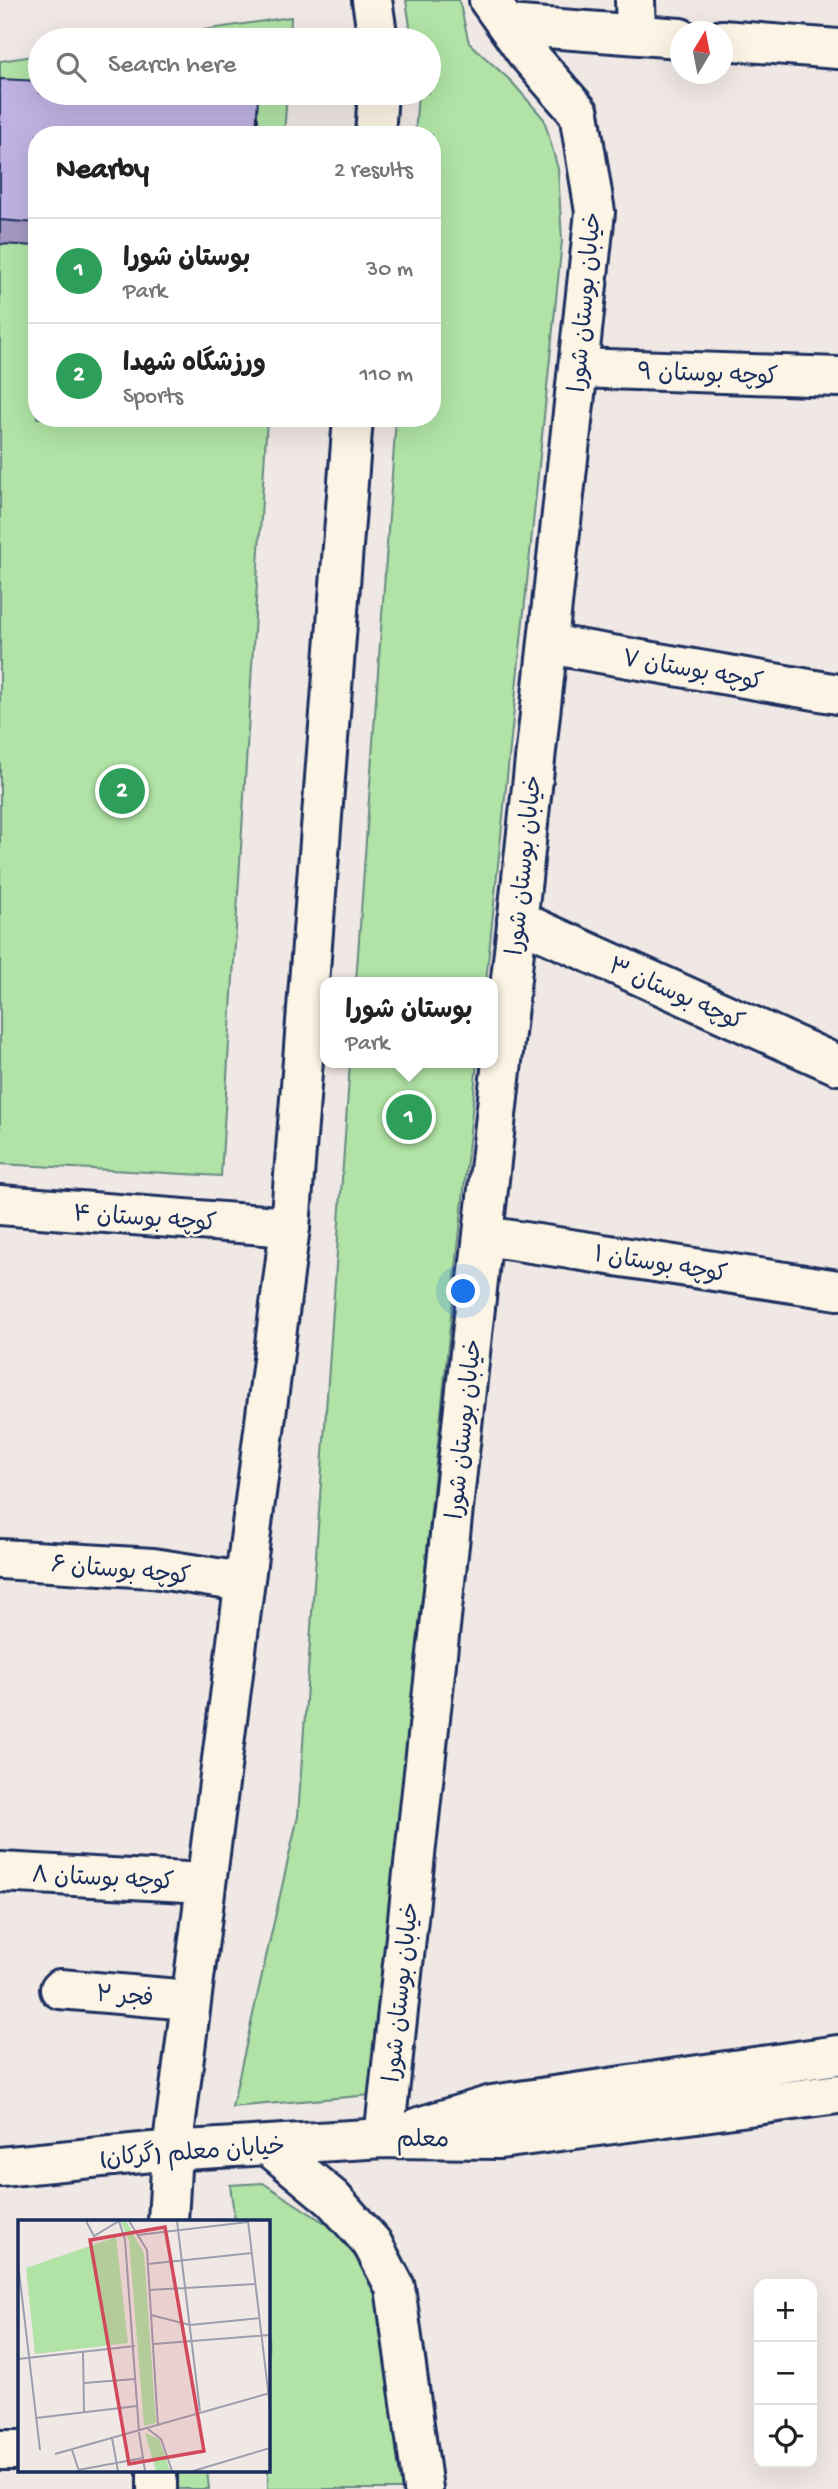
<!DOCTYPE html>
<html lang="en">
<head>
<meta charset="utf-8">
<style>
  body { margin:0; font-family:"Gochi Hand","Playpen Sans Arabic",sans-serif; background:#f6f6f6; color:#222 }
  .controls { position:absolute; right:21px; bottom:21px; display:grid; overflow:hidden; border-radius:14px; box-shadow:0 7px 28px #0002 }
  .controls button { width:63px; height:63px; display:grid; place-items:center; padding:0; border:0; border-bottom:2px solid #e0e0e0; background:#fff; color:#222; font:35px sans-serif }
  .compass { position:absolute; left:670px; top:21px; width:63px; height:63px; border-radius:50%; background:#fff; box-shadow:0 7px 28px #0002; rotate:10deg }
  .you { position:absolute; left:464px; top:1292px; width:24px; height:24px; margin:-18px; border:5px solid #fff; border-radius:50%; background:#1a73e8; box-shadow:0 0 0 10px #1a73e833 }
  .badge { display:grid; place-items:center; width:46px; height:46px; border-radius:50%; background:#d93025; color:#fff; font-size:23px; font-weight:700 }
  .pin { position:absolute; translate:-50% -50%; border:4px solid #fff; box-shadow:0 2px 7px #0006 }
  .popup { position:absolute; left:320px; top:977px; width:178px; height:91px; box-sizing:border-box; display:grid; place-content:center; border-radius:14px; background:#fff; filter:drop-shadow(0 2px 5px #0005); font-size:23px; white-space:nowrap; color:#767676 }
  .popup b { font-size:26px; color:#222 }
  .popup::after { content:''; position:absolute; left:50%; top:100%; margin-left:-14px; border:14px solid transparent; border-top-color:#fff }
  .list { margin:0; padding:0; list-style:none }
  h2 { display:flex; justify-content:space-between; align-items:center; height:91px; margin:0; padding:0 28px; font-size:30px }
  h2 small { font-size:23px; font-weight:400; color:#767676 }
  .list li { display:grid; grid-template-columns:46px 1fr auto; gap:21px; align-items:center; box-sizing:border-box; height:105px; padding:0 28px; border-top:2px solid #e0e0e0 }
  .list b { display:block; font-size:26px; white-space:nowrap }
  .list p { margin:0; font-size:23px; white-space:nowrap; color:#767676 }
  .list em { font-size:23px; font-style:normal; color:#767676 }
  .icon { flex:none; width:38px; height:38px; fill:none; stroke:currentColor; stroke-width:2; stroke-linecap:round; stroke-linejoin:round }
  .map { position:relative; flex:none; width:838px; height:2489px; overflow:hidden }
  .search { position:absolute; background:#fff; box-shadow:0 7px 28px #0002; left:28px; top:28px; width:413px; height:77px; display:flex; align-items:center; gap:18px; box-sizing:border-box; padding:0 24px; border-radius:38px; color:#767676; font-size:26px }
  .panel { position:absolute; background:#fff; box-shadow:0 7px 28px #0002; left:28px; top:126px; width:413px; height:301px; border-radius:28px }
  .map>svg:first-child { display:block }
  .green { fill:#b0e3a5; stroke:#668982; stroke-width:2 }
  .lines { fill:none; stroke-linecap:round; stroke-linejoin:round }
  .minor-casing { stroke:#1b2f5e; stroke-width:44 }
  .major-casing { stroke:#1b2f5e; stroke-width:44 }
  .minor { stroke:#fcf5e5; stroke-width:38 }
  .major { stroke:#fcf5e5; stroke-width:38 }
  .wall { fill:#a499c2; stroke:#1b2f5e; stroke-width:2 }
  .building { fill:#bfb2e2; stroke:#1b2f5e; stroke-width:2 }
  .labels { text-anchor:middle; stroke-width:5; stroke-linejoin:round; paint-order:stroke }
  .street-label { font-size:24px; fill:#1b2f5e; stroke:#fcf5e5 }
  .inset-road { fill:none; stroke:#9b9eae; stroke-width:2 }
  .view { fill:#d1495b; fill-opacity:0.15; stroke:#d1495b; stroke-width:3.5 }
  .inset-edge { fill:none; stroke:#1b2f5e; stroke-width:3.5 }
</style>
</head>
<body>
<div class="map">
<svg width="838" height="2489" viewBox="0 0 838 2489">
  <rect width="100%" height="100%" fill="#f0e8e4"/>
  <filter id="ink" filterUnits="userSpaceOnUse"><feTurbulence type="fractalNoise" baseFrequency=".0143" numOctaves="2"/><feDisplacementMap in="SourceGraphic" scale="14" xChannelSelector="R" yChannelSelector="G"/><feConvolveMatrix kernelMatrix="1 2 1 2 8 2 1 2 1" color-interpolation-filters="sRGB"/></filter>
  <g filter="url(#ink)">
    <path class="green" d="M406,0H459L469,43L511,81L544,119L558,169L562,241L486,982H356L396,418H432V135H415L418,93H429V40H412Z
      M291,17L290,40H136Z
      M40,55V93H287L284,135H37V418H267L221,1176L0,1164V61Z
      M350,1063H477L371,2095L232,2107L298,1816Z
      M263,2183L331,2227L374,2279L406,2489H268V2221H235L230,2185Z
      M174,2470H207L209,2489H174Z"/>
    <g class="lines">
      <g class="minor-casing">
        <path id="minor" d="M635,0L636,34
          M507,25L680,38
          M722,40L838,49
          M578,368L838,377
          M548,644L838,694
          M517,920L838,1065
          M0,1205L290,1227
          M485,1236L838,1290
          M0,1559L153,1568L242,1582
          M0,1872L205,1883
          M60,1989L190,2000
          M269,2146L333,2199L372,2243L395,2287L423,2489
          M168,2221L172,2151
          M0,2450H19
          M157,2489V2470"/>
      </g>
      <g class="major-casing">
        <path id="major" d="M372,0L378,40
          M375,135L378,93
          M419,2127L492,2105L838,2055
          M384,2138L595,212L579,113L526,52L489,0
          M172,2151L290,1227L353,418
          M0,2167L152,2152L384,2138L500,2139L838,2094"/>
      </g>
      <use href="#minor" class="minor"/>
      <use href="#major" class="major"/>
    </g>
    <path class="wall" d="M0,79L258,118L257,135H37V246L0,244Z"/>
    <path class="building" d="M0,79L40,81V93H225L258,95L256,135H37V223L0,220Z"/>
  </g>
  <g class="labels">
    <g class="street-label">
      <text transform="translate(584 302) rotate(-85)" y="8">خیابان بوستان شورا</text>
      <text transform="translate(708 373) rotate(2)" y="8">کوچه بوستان ۹</text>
      <text transform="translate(693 669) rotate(10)" y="8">کوچه بوستان ۷</text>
      <text transform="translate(523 865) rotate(-84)" y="8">خیابان بوستان شورا</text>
      <text transform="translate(677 993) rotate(24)" y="8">کوچه بوستان ۳</text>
      <text transform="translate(145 1217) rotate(4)" y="8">کوچه بوستان ۴</text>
      <text transform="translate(661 1263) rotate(9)" y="8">کوچه بوستان ۱</text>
      <text transform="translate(463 1429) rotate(-84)" y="8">خیابان بوستان شورا</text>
      <text transform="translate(121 1569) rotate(5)" y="8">کوچه بوستان ۶</text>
      <text transform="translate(103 1877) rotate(3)" y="8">کوچه بوستان ۸</text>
      <text transform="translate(400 1992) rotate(-84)" y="8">خیابان بوستان شورا</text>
      <text transform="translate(125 1995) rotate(5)" y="8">فجر ۲</text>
      <text transform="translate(423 2138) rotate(1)" y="8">معلم</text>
      <text transform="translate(192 2151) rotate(-4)" y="8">خیابان معلم (گرکان)</text>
    </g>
  </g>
  <g transform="translate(18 2220)">
    <rect width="252" height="252" fill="#f0e8e4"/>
    <path d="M103,1H108L126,33L138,203L126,206L111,21ZM98,17L110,123L17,134L8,48ZM127,213L141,219L152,251H138Z" fill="#b0e3a5"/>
    <path class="inset-road" d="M68,1L76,16L101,1M101,1L107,20L121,211M111,1L129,30L140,206M159,1L182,191M230,1L252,187M120,15L230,2M0,43L22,230M130,44L234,33M131,70L238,64M133,95L172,105L242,98M136,124L252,115M65,131L66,193M0,139L117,126M66,163L117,159M18,198L119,186M130,209L143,219L154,251M121,212L127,251M94,218L100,251M54,230L61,251M37,234L252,173M60,250L125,238M175,251L252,228"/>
    <path class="view" d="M147,7L186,231L111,244L72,20Z"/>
    <rect width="252" height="252" class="inset-edge"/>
  </g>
</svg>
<div class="controls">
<button>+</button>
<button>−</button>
<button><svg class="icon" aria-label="locate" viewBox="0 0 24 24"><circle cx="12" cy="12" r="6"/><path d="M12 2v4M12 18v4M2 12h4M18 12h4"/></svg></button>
</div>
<svg class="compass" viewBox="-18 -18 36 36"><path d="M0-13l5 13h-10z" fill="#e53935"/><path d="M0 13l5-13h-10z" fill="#767676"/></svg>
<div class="you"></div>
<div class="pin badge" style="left:409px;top:1117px;background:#2e9e5b">1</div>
<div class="popup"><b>بوستان شورا</b>Park</div>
<div class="pin badge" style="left:122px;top:791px;background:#2e9e5b">2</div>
<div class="search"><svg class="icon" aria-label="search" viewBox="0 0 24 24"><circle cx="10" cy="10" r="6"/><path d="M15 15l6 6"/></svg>Search here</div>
<section class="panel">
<h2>Nearby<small>2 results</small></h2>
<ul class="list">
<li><span class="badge" style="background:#2e9e5b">1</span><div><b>بوستان شورا</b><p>Park</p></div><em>30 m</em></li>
<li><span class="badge" style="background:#2e9e5b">2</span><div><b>ورزشگاه شهدا</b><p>Sports</p></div><em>110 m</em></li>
</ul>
</section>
</div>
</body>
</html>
